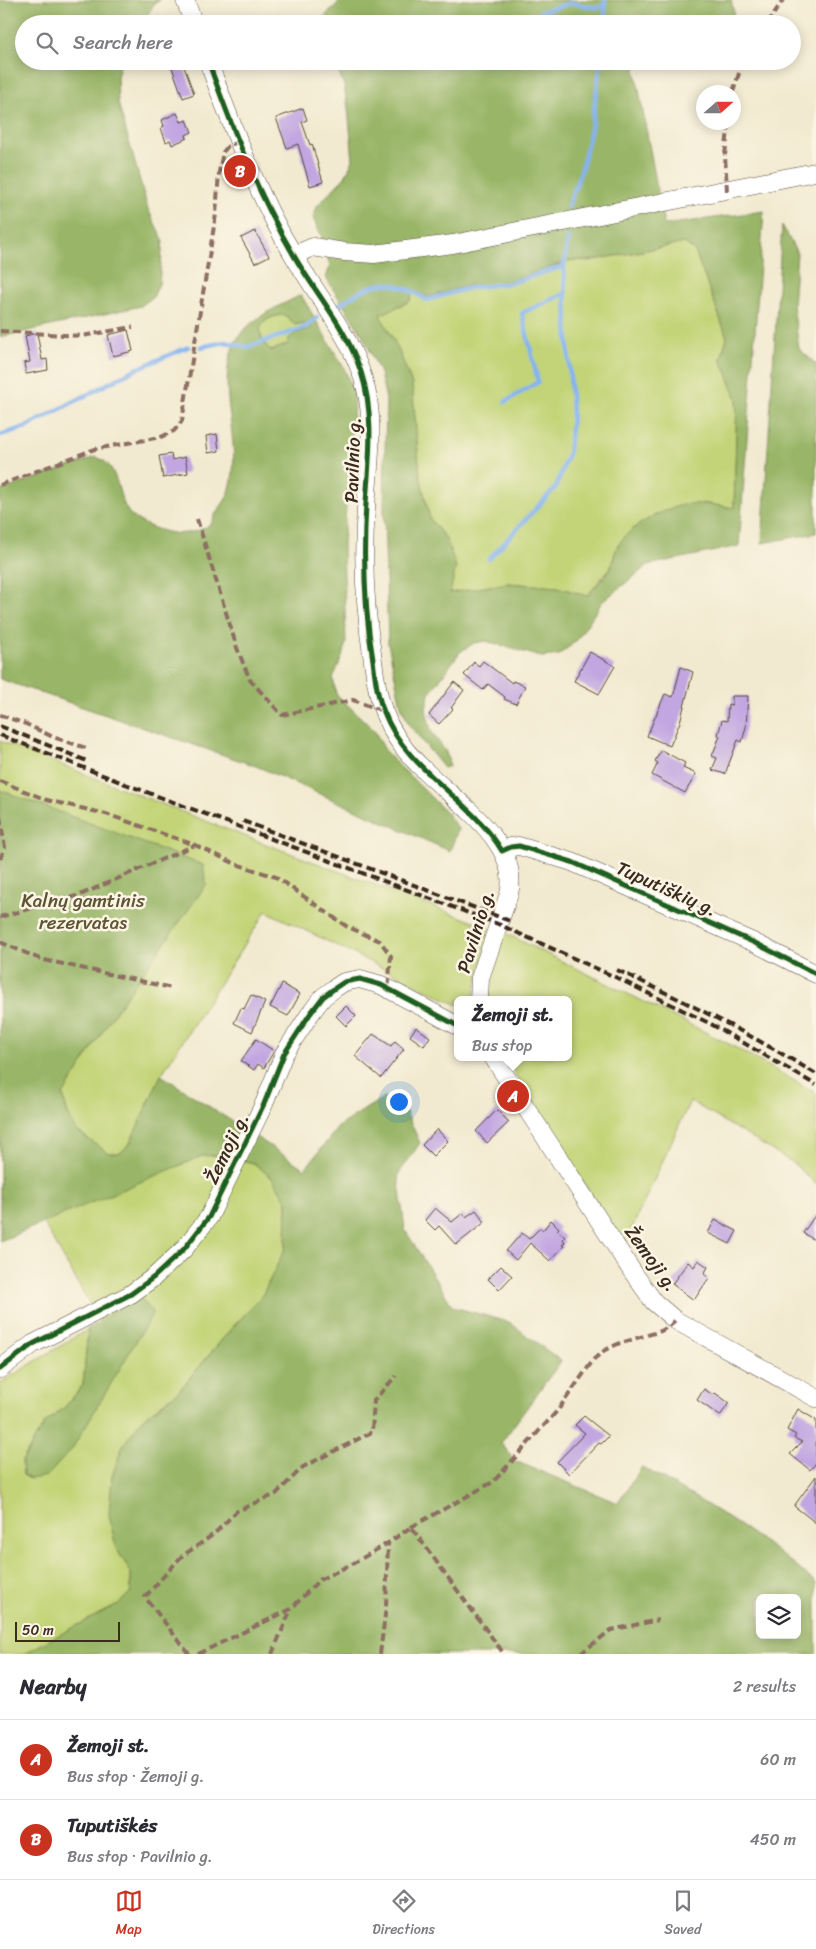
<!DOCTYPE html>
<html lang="en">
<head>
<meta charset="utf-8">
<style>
  body { margin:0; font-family:Sriracha,sans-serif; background:#f2f2f3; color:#2b2b33 }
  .controls { position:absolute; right:15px; bottom:15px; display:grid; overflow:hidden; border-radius:8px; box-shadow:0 2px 12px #0003 }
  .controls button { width:45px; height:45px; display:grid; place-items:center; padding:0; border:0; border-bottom:1px solid #e1e1e2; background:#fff; color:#2b2b33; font:25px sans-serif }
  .compass { position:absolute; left:696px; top:85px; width:45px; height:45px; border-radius:50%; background:#fff; box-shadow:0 2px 12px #0003; rotate:69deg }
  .scale { position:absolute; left:15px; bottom:12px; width:105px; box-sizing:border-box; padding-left:5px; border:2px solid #3b2a1e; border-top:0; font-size:14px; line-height:18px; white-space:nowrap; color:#3b2a1e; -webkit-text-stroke:4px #fcf5e5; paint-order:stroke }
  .you { position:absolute; left:398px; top:1101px; width:18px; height:18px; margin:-12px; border:4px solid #fff; border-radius:50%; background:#1a73e8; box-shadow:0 0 0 8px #1a73e833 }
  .badge { display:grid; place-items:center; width:32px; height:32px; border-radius:50%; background:#c8321e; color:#fff; font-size:16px; font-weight:700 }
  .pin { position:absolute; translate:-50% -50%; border:2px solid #fff; box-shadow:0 1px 5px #0006 }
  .popup { position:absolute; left:454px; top:996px; width:118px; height:65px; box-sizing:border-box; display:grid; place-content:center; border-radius:8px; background:#fff; filter:drop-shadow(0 1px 4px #0005); font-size:16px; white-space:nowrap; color:#7c7c81 }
  .popup b { font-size:19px; color:#2b2b33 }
  .popup::after { content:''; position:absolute; left:50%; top:100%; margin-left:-10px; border:10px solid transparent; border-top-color:#fff }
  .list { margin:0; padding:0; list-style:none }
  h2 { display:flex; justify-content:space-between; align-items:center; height:65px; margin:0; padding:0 20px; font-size:21px }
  h2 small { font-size:16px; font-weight:400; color:#7c7c81 }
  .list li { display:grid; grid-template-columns:32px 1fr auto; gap:15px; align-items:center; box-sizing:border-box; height:80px; padding:0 20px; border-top:1px solid #e1e1e2 }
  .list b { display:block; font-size:19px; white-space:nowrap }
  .list p { margin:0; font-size:16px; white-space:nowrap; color:#7c7c81 }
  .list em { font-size:16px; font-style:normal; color:#7c7c81 }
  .icon { flex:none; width:28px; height:28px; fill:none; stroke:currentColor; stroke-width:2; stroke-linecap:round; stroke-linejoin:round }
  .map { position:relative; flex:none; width:816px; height:1654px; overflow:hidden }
  .search { position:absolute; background:#fff; box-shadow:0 2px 12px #0003; left:15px; right:15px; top:15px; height:55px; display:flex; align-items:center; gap:12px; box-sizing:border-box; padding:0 18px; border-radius:28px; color:#7c7c81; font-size:19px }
  .sheet { height:225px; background:#fff }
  nav { display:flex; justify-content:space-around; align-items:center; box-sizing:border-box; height:70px; border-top:1px solid #e1e1e2; background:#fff; font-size:14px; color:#7c7c81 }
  nav a { display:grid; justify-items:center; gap:2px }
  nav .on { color:#c8321e }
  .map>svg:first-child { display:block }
  .green { fill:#c2d477; stroke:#7e7f4a }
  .forest { fill:#99b668; stroke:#6a7043; fill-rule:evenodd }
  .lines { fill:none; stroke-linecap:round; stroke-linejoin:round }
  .stream { stroke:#85b4f0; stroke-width:4.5 }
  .building { fill:#c1a6e1 }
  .minor-casing { stroke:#564739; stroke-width:19 }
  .minor { stroke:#fff; stroke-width:18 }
  .rail { stroke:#3b2a1e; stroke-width:4; stroke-dasharray:8 4; stroke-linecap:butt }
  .quiet { stroke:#8d6e63; stroke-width:4; stroke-dasharray:8 4; stroke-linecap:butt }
  .cycleway-casing { stroke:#fcf5e5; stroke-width:8 }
  .cycleway { stroke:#1b5e20; stroke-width:5 }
  .labels { text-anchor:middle; stroke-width:5; stroke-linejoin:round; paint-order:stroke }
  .street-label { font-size:19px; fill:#3b2a1e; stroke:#fcf5e5 }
  .park-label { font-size:19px; fill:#5d5434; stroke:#fcf5e5 }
</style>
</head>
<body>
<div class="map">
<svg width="816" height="1654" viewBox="0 0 816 1654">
  <rect width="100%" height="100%" fill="#fcf5e5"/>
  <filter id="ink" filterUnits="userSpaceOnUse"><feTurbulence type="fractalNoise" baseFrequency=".02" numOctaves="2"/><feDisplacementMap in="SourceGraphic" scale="10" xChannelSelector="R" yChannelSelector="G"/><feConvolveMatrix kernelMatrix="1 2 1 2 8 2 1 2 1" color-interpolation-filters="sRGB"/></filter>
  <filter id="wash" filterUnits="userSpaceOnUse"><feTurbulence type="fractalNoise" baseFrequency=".0096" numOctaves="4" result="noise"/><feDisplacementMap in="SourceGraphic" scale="20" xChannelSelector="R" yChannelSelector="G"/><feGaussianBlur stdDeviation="1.12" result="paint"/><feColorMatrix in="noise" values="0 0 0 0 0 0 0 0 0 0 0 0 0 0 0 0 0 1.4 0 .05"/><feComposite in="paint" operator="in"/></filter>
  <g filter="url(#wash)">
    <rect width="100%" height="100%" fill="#f2ead0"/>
    <path class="green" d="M685,243L695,251L727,337L721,359L737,399L734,508L703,503L618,544L610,568L587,596L558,587L508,583L450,593L446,539L430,519L420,476L412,384L379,315L410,301L412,291L449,290L471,284L489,285L510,281L572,260L588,261Z
      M281,315L288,317L295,325L308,322L312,328L296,333L288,344L271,351C254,333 257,319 281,315Z
      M0,741L247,837L490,928L473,1000H458V1005L266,911L161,1075L129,1145L120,1153H108L77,1131L67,1112L63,1095L0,1160Z
      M503,932L729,1044L816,1093V1184L793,1163L690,1101L624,1246L504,1057H568V1000H487L488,978Z
      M219,1155L254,1163L272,1178L287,1201L286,1247L262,1296L230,1330L179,1391L142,1419L116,1548L131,1572V1592L119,1604L23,1654H0V1383L88,1329L83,1385L64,1408L44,1424L22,1461L23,1475L30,1479L138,1295L100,1322L43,1222L202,1156Z"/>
    <path class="forest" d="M0,0H160L154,4L142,24H24V61H121L117,77L118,103L148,209L163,240L159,284L153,297L141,306L0,337Z
      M341,0H731L734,13L724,22L710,23L676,18L669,24H321L323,18Z
      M332,61H637L635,69L664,225L764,211L739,546L648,565L602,602L577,640L559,655L542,657L486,641L474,643L460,652L429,694L426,709L431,731L446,752L450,766L444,768L409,725L401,706L388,643L384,513L386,399L380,373L363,336L326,278L330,266L321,235L313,218L317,206L345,177L353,160L348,108L344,85L337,68ZM685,243L695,251L727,337L721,359L737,399L734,508C719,506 703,502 688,504C666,507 631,525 619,544C614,551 614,562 610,569C604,579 594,587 587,596L558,587L508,583L450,593L456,566L446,539L430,519L420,476L412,384L397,346L380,315L410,301L413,291L428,297L471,285H489L510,281L572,260L588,261Z
      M782,225L797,253L793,305L799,349L816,364V533L762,543Z
      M301,295L344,368L354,394L353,421L343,544L346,643L342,657L333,678L336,694L374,730L386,752L446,812L458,829L450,851L256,766L0,679V491L96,457C120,465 115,491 127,510C134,522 159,531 173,533C182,535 202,531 209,525C212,523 214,518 215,515C220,507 228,498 230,489C243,443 216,391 233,347C244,320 278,307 301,295ZM281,315L288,317L295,325L308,322L312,328L296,333L289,338L288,344L271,351C254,334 257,319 281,315Z
      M0,790L203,865L206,885L113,1015L63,1095L67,1112L77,1131L108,1153H120L129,1145L161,1075L305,1169L339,1126L384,1097L405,1110L420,1143L398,1175L405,1230L453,1307L509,1322L561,1361L501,1443L515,1461L618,1503L642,1467C703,1501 763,1537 816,1583V1654H23L118,1604L131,1592V1572L116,1548L109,1515L112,1476L123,1445L142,1419L179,1391L230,1330L262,1296L286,1247L287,1202L272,1178L254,1163L219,1155L202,1156L0,1241ZM760,1598H797V1635H760Z
      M138,1295L153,1313L72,1449L47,1476L30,1479L23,1475L22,1461L44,1424L64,1408L83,1385L88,1329Z"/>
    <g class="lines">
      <path class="stream" d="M540,12L571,3L597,8L605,5
        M605,24V0
        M568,207L582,168L592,123L601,61
        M339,305C375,280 389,276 427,300L469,288L511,283L564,266L568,238
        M201,347L225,342L248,347L306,327L317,318
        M505,402L538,382L522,313L566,293
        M0,435L26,427L134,370L188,347
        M489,559L556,487L569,451L572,415L564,266"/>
    </g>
    <g id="blocks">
      <path class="building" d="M182,61L194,94L183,98L171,65Z
        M303,108L307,120L302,122L310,145L312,144L323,182L310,186L298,144L287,148L276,118Z
        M177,113L181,122L187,120L192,132L186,135L187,138L172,145L170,140L166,142L161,128L164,126L162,120Z
        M255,231L269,256L255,263L241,238Z
        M128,330L133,351L113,356L108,335Z
        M37,333L42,360L47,359L48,370L26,374L24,363L30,362L25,336Z
        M217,434L219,451L208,453L206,436Z
        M171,454L172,460L185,457L188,473L163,478L159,456Z
        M590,652L615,666L599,694L574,681Z
        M483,661L512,683L513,681L525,686L516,704L504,699L505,697L488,684L483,690L464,675L474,662L479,666Z
        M681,667L693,672L680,722L670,746L647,736L665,694L673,697Z
        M454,682L464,690L451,708L453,709L439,724L429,715Z
        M732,696H748L746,727L742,742L738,740L725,774L712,770L717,758L712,756L720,736L718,735L722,720L727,721L728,704L732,705Z
        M661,750L685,763L683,768L696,774L685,793L652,775L658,763L655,761Z
        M282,984L300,994L288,1016L270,1007Z
        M251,995L265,1002L252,1032L234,1023L241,1008L244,1009Z
        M346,1006L356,1016L346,1026L336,1016Z
        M416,1027L430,1037L424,1046L410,1036Z
        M373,1034L391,1046L395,1041L404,1049L381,1078L355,1056Z
        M256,1039L274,1051L264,1068L258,1064L254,1070L241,1061Z
        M497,1110L509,1122L487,1143L476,1131Z
        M437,1129L448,1141L433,1156L422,1145Z
        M435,1208L452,1222L463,1213L466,1217L476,1210L485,1222L456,1245L439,1226L435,1230L425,1220Z
        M816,1214V1241L803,1233Z
        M551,1220L559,1228L557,1230L565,1237L563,1239L565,1242L562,1245L564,1246L550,1261L530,1243L516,1260L506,1251L522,1233L529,1239L540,1228L543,1230Z
        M715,1220L737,1231L730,1244L708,1233Z
        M698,1260L708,1267L704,1274L709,1278L694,1300L672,1284L688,1262L694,1267Z
        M501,1266L512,1276L499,1290L488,1279Z
        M704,1389L713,1395L715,1393L729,1403L720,1416L697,1400Z
        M798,1409L816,1420V1463L810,1470L790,1454L802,1442L794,1438L796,1435L787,1430Z
        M584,1416L609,1436L601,1444L599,1443L569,1474L557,1462L585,1433L575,1425Z
        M816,1476V1523L794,1506Z"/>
    </g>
  </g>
  <g filter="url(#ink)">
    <use href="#blocks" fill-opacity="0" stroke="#564739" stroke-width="1"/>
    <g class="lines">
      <g class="minor-casing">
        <path id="minor" d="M185,0L194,24
          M208,61C233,128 257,195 294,256C319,299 354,339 366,389C375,425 368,471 366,509C362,560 365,610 373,661C375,677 378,695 383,710C390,730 404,750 418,764C450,798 522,841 509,894L480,978L479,1000
          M294,255L313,247L344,252L374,254L453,244L815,172
          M502,851L511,847L519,846L572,862L755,943L816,974
          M493,1057L632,1271L654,1302L675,1320L816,1398
          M0,1369L33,1344L131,1294L154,1277L184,1249L209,1217L264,1104L284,1054L310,1014L323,997L335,988L344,982L360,979L381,985L458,1026"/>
      </g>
      <use href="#minor" class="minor"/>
      <path class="rail" d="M0,726L87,761
        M0,735L128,785L498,924L615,977L711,1024L816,1085
        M243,821L510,921
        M617,970C685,1001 752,1035 816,1074"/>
      <path class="quiet" d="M767,24L783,0
        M733,92L743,61
        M727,191L725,155L729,122
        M0,331L82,336L133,327
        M0,485L95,449L161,437L174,431L182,421L216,214L219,172L223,152L228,146L238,142
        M197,519L237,648L250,680L282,715L353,700L383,711
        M0,715L26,724L53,737L86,748
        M0,781L47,800L106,814L195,845L236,864L276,877L346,926L380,941L391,956L388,989
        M0,817L5,848L0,859
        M0,917L80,895L195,845
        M0,942L40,959L172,988
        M411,1527L493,1482L558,1410L594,1359L605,1350L620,1343L661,1331L671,1325L675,1320
        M189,1654L145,1597L181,1557L214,1534L237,1511L276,1494L303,1467L372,1432L374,1400L396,1376
        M198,1654L291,1609L319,1580L354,1563L388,1543L411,1527L504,1654
        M272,1654L291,1609
        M380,1654L386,1607L388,1543
        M580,1654L611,1630L658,1620"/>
      <g class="cycleway-casing">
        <path id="cycleway" d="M208,61C232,127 257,193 293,254C315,293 347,328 361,372C375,414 369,459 366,503C363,556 364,608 373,660C375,677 377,696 384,712C407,772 471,798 502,851L511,847L519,846L572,862L755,943L816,974
          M0,1369L33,1344L131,1294L154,1277L184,1249L209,1217L264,1104L284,1054L310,1014L323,997L335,988L344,982L360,979L381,985L458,1026"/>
      </g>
      <use href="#cycleway" class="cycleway"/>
    </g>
  </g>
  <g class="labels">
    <g class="street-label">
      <text transform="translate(352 460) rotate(-88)" y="7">Pavilnio g.</text>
      <text transform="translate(667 888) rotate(24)" y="7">Tuputiškių g.</text>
      <text transform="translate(475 931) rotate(-73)" y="7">Pavilnio g.</text>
      <text transform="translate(226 1148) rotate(-64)" y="7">Žemoji g.</text>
      <text transform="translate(652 1258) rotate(54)" y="7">Žemoji g.</text>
    </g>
    <g class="park-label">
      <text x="83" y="907">Kalnų gamtinis<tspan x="83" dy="22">rezervatas</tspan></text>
    </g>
  </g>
</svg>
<div class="controls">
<button><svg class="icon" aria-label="layers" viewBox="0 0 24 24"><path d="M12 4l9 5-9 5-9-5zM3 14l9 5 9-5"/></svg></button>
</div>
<svg class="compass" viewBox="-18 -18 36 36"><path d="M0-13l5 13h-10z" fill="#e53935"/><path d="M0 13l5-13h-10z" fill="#7c7c81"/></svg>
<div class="scale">50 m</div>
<div class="you"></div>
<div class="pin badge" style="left:513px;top:1096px">A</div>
<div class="popup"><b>Žemoji st.</b>Bus stop</div>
<div class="pin badge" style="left:240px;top:171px">B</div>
<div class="search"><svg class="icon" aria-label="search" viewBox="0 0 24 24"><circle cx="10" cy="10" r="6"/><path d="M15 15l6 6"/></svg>Search here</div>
</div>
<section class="sheet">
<h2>Nearby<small>2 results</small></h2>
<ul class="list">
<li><span class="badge">A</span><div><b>Žemoji st.</b><p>Bus stop · Žemoji g.</p></div><em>60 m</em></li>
<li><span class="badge">B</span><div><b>Tuputiškės</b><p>Bus stop · Pavilnio g.</p></div><em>450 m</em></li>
</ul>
</section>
<nav>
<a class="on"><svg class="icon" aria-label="map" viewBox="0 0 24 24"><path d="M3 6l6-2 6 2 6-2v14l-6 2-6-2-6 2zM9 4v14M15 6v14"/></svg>Map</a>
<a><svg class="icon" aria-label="directions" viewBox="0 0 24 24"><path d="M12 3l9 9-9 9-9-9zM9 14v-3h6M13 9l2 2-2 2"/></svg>Directions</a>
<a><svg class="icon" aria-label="saved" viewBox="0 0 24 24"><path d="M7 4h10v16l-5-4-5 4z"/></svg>Saved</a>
</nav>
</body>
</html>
